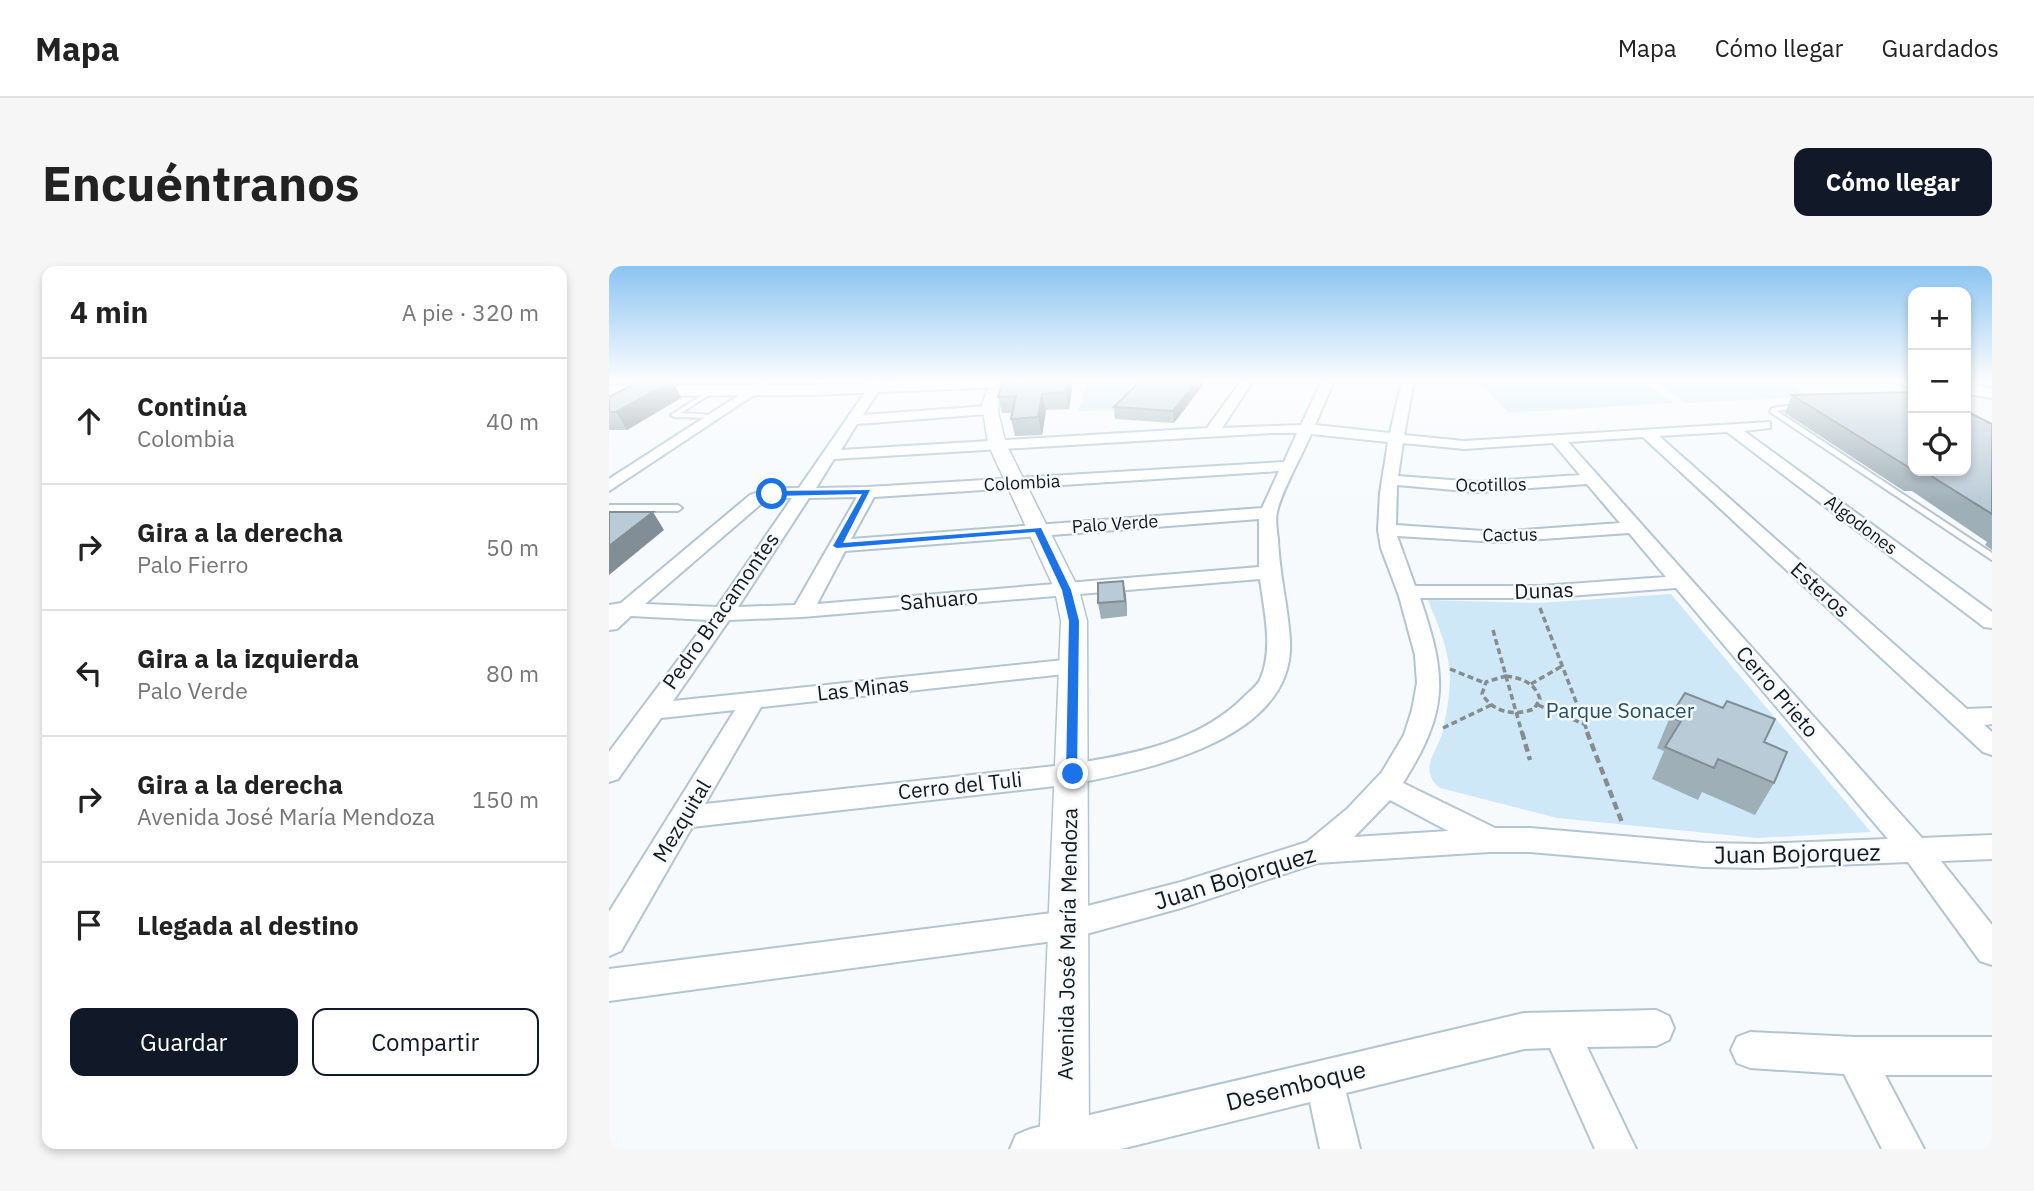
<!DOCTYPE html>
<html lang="es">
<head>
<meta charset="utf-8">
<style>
  body { margin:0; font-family:"IBM Plex Sans",sans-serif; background:#f6f6f6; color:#222 }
  .controls { position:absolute; right:21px; top:21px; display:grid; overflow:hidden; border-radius:14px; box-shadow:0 4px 10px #0003 }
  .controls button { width:63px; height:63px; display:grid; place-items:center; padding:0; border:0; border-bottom:2px solid #e0e0e0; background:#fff; color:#222; font:35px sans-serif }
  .stop { position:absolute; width:21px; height:21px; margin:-16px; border:5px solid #1a73e8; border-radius:50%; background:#fff }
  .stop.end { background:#1a73e8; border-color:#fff; box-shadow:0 2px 7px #0008 }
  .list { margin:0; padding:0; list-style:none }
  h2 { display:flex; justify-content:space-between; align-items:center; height:91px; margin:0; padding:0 28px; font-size:30px }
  h2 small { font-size:23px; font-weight:400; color:#767676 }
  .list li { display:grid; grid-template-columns:46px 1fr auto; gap:21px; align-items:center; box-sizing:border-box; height:126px; padding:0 28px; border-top:2px solid #e0e0e0 }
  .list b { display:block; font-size:26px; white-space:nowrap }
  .list p { margin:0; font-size:23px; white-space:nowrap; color:#767676 }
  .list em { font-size:23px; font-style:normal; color:#767676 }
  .actions { display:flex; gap:14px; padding:21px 28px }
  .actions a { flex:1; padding:16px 0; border:2px solid #111827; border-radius:14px; text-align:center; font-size:24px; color:#111827 }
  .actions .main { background:#111827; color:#fff }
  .icon { flex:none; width:38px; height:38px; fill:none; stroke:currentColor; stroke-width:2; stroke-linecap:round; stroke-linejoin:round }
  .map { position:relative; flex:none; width:1383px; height:883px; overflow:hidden; border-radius:14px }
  header { display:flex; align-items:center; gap:42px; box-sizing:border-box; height:98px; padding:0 35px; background:#fff; border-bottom:2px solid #e0e0e0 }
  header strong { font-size:33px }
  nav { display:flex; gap:38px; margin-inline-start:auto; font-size:24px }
  .intro { display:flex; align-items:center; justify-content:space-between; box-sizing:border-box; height:168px; padding:0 42px }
  h1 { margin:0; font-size:49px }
  .button { padding:18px 32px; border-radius:14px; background:#111827; color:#fff; font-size:24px; font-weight:700 }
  main { display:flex; gap:42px; padding:0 42px }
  aside { flex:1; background:#fff; border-radius:14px; box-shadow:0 4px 10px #0003 }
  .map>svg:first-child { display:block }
  .green { fill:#cee8f8 }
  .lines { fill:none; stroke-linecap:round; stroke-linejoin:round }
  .service-casing { stroke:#b3c5d0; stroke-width:4 }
  .minor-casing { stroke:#b3c5d0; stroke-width:4 }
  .tertiary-casing { stroke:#b3c5d0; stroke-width:3 }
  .secondary-casing { stroke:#b3c5d0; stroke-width:4 }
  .path-far1 { stroke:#878c8f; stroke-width:3.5; stroke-dasharray:6 3.5; stroke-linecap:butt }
  .path { stroke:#878c8f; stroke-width:4.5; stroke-dasharray:8 4.5; stroke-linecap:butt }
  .service { fill:#fff; fill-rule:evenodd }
  .minor { fill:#fff; fill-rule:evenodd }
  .tertiary { fill:#fff; fill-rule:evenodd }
  .secondary { fill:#fff; fill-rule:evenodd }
  .wall { fill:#9fafb8 }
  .shaded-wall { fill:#828e96 }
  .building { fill:#b9cbd6; stroke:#828e96; stroke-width:2 }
  .route { fill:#1a73e8 }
  .labels { text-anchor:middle; stroke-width:5; stroke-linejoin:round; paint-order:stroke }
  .far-street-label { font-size:18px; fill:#13191d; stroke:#f6fafc }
  .street-label { font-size:21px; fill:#13191d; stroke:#f6fafc }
  .park-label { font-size:21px; fill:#225068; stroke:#f6fafc }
  .near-street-label { font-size:24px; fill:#13191d; stroke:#f6fafc }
</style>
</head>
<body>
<header>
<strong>Mapa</strong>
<nav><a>Mapa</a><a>Cómo llegar</a><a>Guardados</a></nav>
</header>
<div class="intro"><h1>Encuéntranos</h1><a class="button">Cómo llegar</a></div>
<main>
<aside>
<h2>4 min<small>A pie · 320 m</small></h2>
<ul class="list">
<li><svg class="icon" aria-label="ahead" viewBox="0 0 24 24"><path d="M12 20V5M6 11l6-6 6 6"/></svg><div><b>Continúa</b><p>Colombia</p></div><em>40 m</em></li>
<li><svg class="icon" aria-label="right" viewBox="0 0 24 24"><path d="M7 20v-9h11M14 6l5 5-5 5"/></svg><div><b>Gira a la derecha</b><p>Palo Fierro</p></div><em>50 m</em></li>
<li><svg class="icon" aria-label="left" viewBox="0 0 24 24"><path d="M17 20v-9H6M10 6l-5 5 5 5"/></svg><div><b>Gira a la izquierda</b><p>Palo Verde</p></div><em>80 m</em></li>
<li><svg class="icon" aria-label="right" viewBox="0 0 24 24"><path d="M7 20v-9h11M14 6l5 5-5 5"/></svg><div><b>Gira a la derecha</b><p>Avenida José María Mendoza</p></div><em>150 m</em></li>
<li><svg class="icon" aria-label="arrive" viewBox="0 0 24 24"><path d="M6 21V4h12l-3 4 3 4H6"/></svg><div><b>Llegada al destino</b></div></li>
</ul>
<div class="actions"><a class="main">Guardar</a><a>Compartir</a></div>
</aside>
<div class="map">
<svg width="1383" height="883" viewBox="0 0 1383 883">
  <rect width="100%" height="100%" fill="#f6fafc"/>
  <path class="green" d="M869,115H1032L1065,137L900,147Z
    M1045,115H1173L1202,131L1076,137Z
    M521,117L516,144L469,145L478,118Z
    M1062,328L1262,566L1148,572L948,552L831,522C807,502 831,484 835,460C838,442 843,418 840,401C838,378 827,355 819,334L929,337Z"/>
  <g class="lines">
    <g class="service-casing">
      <path id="service" d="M1357,115L1383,116V120L1359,117Z
        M101,124L106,125L72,147L105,149L108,151L107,152L65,151L62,149Z
        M1192,138L1194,139V141L1168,145L1383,287V294L1161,146L1163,142Z
        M0,239H69L73,242L69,245H0Z"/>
    </g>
    <g class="minor-casing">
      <path id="minor" d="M152,115H166L0,225V213Z
        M264,115H276L254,149L379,140L386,144L379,148L248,158L232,184L598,162L632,115H644L613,162L692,159L713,115H725L706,159L781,167L793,115H805L795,169L855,175L1161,156V162L1135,165L1383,346V362L1375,361L1118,166L1050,170L1358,443L1383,442V458L1375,459L1383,466V489L1374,486L1034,171L959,176L1313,572L1383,569V593L1332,595L1383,659V699L1371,695L1299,596L1151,602L1095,601L921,586H880L708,597L572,642L459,673L0,735V703L459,645L572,616L698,576L738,543L773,506L795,469L803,444L808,417L806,389L790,330L772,282L769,264L771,227L779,176L702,168C693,190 673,224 668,246C666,254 668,265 669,273C670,307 679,340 681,374C687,474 537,504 464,518L83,561L12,685L0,690V646L126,444L52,452L9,513L0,516V486L99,354L22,350L8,363L0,364V339L12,337L141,229L163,222H190ZM664,167H688L675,196L259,221L207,222L225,193ZM794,177L855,183L944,177L971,209L868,216L789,210ZM670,205L653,242L242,273L265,231ZM978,218L1011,257L889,266L787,259L788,219L868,226ZM248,231L186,339L129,341L200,232ZM165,232H183L108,341L36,338L153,237ZM650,253V301L208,338L236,285ZM1020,267L1057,311L932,320H806L788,270L889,276ZM651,313C655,345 665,383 651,414C648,420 641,425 636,430C591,476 525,488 464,498L96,538L152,441L465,407L473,405L476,400L473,395L465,393L64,435L120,354L193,351ZM1067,322L1279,573L1151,578L1095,577L921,562H886L794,517C840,444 838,411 811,332H932ZM781,534L839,565L745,571Z
        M1047,744L1060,750L1065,762L1060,774L1047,780L978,781L1027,883H986L941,782L915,783L737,827L751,883H711L701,836L512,883H401L407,869L421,863L915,747Z
        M1141,766L1246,771H1383V809H1276L1315,883H1273L1235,808L1141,802L1128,797L1122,784L1128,771Z"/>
    </g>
    <g class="tertiary-casing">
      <path id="tertiary" d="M382,115H397L390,131L389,146L397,178L470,324L478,355L480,883H430L452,355L446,324L379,178L373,138Z"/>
    </g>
    <g class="secondary-casing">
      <path id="secondary" d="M295,115H421L412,120L201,129L0,130V120L201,119Z
        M1290,115H1304V121L1293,119Z
        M1357,118L1383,122V132L1357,128Z"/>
    </g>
    <path class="path-far1" d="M931,342L979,467
      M884,364L913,467
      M841,403L876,417
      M897,410C913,412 926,417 931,433L925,443C905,450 885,447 873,428L877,416Z
      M922,418L953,400
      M929,439L975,458
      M834,462L882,439"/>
    <path class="path" d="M913,466L921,494
      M978,466L1014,559"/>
    <use href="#service" class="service"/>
    <use href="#minor" class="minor"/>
    <use href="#tertiary" class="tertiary"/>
    <use href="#secondary" class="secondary"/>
  </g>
  <path class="wall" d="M64,115L72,132L18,164H0V131Z
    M394,115H464L460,143L437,144L433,169L406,170L402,153L403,147H393L389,131Z
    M531,115H594V119L565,157L506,153L505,141Z
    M1183,129L1383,158V284L1376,279L1378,276L1303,225H1295L1176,147Z
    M514,315L517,330L518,350L492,353L489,337Z
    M1061,451L1155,476L1165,517L1146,549L1093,526L1089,534L1043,513L1055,485L1048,482Z"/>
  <path class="shaded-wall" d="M64,115L72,132L18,164L7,146Z
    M459,115H464L460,143L457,126Z
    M588,115H594V119L565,157L564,145Z
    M433,128L437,144L433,169L429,151Z
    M44,246L55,264L0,309V280Z
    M514,315L517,330L518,350L516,335Z"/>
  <path class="building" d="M31,115H64L7,146H0V131Z
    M394,115H459L457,126L433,128L429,151L402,153L407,130L389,131Z
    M531,115H588L564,145L505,141Z
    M1304,126V204L1183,129Z
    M1357,145L1383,158V248L1314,205H1305H1357Z
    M0,246H44L0,280Z
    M514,315L516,335L489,337V317Z
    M1076,427L1114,442L1118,435L1166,453L1155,476L1178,486L1165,517L1109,493L1105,502L1056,481L1072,455L1061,451Z"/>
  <linearGradient id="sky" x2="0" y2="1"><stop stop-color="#8bc4f1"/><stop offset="0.48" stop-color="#fbfdfe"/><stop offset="1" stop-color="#fbfdfe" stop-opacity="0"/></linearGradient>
  <rect width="1383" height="238" fill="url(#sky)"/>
  <path class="route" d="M261,224L234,277L432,262L462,324L470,355L468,511L464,513L457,508L460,355L453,324L426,266L228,282L224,280L253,228L163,230L159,228L163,225Z"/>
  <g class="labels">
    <g class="far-street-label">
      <text transform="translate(413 217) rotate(-3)" y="6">Colombia</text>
      <text transform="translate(882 219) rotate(-1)" y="6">Ocotillos</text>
      <text transform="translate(506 258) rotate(-4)" y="6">Palo Verde</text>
      <text transform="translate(1252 259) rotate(37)" y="6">Algodones</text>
      <text transform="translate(901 269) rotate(-1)" y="6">Cactus</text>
    </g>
    <g class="street-label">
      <text transform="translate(1211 324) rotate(42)" y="7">Esteros</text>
      <text transform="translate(935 325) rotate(-2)" y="7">Dunas</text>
      <text transform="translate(330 334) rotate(-5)" y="7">Sahuaro</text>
      <text transform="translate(112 345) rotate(-55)" y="7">Pedro Bracamontes</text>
      <text transform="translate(254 423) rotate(-6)" y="7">Las Minas</text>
      <text transform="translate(1168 426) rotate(49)" y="7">Cerro Prieto</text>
      <text transform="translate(351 520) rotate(-6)" y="7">Cerro del Tuli</text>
      <text transform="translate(73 555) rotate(-59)" y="7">Mezquital</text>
      <text transform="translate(459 678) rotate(-89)" y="7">Avenida José María Mendoza</text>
    </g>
    <g class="park-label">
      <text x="1011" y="452">Parque Sonacer</text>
    </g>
    <g class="near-street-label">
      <text transform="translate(1188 588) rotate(-1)" y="8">Juan Bojorquez</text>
      <text transform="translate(626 612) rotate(-17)" y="8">Juan Bojorquez</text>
      <text transform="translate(687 820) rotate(-14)" y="8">Desemboque</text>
    </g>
  </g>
</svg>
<div class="controls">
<button>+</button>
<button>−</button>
<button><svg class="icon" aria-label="locate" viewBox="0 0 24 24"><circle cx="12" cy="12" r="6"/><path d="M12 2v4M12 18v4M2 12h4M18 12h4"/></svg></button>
</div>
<div class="stop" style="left:163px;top:228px"></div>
<div class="stop end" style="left:464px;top:508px"></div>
</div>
</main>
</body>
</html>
